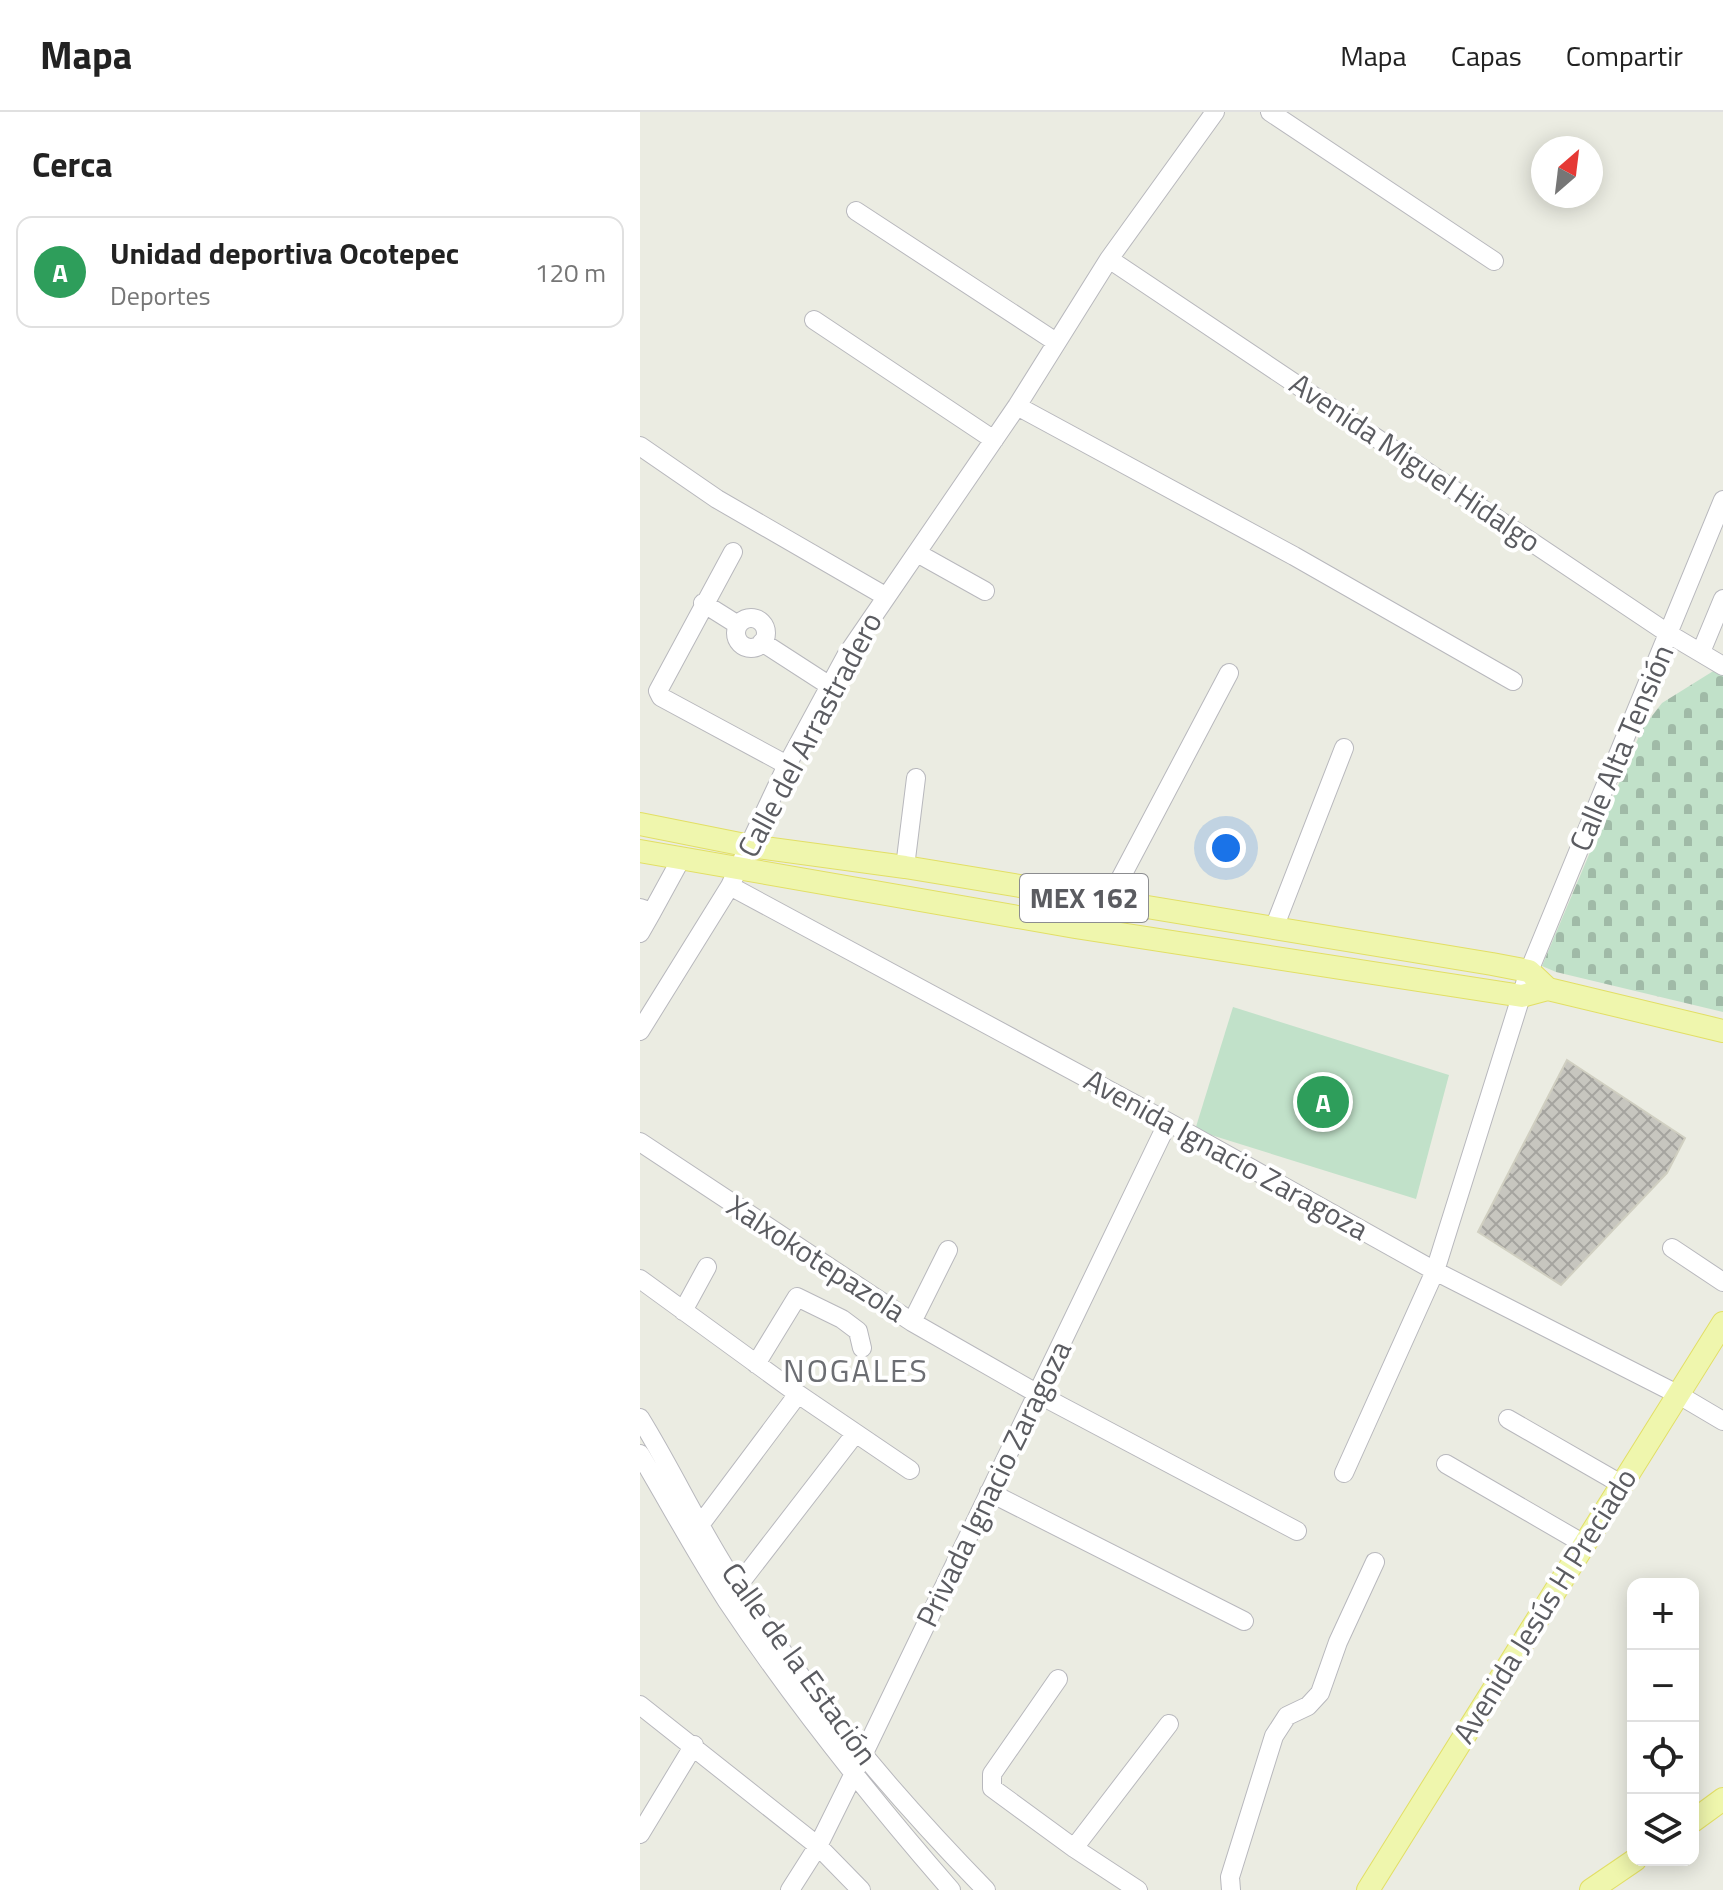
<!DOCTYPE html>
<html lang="es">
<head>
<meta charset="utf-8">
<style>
  body { margin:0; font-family:"Titillium Web",sans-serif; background:#f2f2f2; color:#222 }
  .controls { position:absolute; right:24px; bottom:24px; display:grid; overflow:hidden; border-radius:16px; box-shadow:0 4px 20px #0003 }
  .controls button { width:72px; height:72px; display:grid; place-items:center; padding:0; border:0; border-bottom:2px solid #e0e0e0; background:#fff; color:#222; font:40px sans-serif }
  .compass { position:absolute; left:891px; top:24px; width:72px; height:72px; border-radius:50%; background:#fff; box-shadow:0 4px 20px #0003; rotate:28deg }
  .you { position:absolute; left:586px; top:736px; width:28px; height:28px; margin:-20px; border:6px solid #fff; border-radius:50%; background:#1a73e8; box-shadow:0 0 0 12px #1a73e833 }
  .badge { display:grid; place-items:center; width:52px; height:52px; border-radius:50%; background:#d6713e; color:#fff; font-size:26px; font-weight:700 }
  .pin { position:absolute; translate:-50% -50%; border:4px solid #fff; box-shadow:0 2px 8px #0006 }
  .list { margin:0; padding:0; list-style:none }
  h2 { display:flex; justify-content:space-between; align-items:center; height:104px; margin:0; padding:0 32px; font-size:34px }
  h2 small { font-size:26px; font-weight:400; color:#767676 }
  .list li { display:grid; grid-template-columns:52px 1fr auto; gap:24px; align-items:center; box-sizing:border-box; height:112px; margin:0 16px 16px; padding:0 16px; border:2px solid #e0e0e0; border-radius:16px }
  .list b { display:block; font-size:30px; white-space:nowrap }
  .list p { margin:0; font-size:26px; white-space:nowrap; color:#767676 }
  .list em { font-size:26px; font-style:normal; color:#767676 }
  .icon { flex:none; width:44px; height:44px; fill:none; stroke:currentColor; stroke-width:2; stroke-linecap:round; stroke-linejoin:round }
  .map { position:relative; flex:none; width:1083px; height:1778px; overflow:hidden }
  header { display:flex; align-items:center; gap:48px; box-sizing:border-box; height:112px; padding:0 40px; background:#fff; border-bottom:2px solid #e0e0e0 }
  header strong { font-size:38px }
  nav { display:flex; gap:44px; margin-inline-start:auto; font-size:28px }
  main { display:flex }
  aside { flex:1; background:#fff }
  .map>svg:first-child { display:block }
  .grass { fill:#c1e1c9 }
  .cemetery { fill:url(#cemetery-stones) }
  .building { fill:url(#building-cross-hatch); stroke:#d0cfc1; stroke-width:2 }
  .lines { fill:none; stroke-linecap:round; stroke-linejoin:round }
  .minor-casing { stroke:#b8b8bd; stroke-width:20 }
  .major-casing { stroke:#e2df65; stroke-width:24 }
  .minor { stroke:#fff; stroke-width:18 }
  .major { stroke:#eff6ad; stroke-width:22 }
  .labels { text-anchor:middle; stroke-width:8; stroke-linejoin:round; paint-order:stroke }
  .shield { fill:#fff; stroke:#8c8d90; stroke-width:2 }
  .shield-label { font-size:28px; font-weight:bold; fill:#5b5c61 }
  .street-label { font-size:30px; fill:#5b5c61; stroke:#fff }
  .neighbourhood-label { font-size:32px; letter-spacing:2px; fill:#6c6e73; stroke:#fff }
</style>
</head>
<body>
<header>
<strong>Mapa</strong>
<nav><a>Mapa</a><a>Capas</a><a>Compartir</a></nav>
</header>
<main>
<aside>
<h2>Cerca<small></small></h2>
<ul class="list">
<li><span class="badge" style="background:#2e9e5b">A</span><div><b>Unidad deportiva Ocotepec</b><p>Deportes</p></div><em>120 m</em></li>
</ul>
</aside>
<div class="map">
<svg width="1083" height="1778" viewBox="0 0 1083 1778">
  <defs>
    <pattern id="cemetery-stones" width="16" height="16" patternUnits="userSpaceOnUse" patternTransform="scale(2)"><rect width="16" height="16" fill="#c1e1c9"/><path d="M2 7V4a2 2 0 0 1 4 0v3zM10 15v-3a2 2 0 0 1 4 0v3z" fill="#a0baa7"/></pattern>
    <pattern id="building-cross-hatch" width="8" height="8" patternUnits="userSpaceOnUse" patternTransform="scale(2)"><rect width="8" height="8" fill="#c7c6bf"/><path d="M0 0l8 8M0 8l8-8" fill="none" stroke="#a5a49f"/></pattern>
  </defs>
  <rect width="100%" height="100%" fill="#ebece2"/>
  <path class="grass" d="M593,895L809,963L776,1087L555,1018Z"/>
  <path class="cemetery" d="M1083,553V900L916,860L902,854L1002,617L1022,591Z"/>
  <path class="building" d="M927,948L1045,1026L1027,1061L921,1173L838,1120Z"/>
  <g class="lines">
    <g class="minor-casing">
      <path id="minor" d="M630,0L854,149
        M216,99L416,230
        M469,147L1029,522L1083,554
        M174,208L354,328
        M377,294L654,444L873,569
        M0,334L77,387L245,484
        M93,440L18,579L21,585L147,653
        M277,441L345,479
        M63,491L98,513
        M96 521a15 15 0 1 1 30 0a15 15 0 1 1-30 0Z
        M122,530L190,574
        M1061,540L1083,487
        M265,755L276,666
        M90,774L528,1010L795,1159L1039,1283L1083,1309
        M468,790L589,561
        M0,796L12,800L41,747
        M634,816L704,636
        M0,821L12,800
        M0,919L90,774L147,653L206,544L377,294L469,147L575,0
        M0,1030L272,1210L398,1282L657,1419
        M1032,1136L1083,1170
        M0,1167L158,1282L270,1358
        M43,1199L67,1155
        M272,1210L308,1138
        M116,1252L157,1185L202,1207L218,1219L222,1236
        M0,1306C34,1361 61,1421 98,1476C170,1584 255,1685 346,1778
        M868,1307L981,1372
        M0,1342C29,1391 56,1441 87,1489C155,1591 231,1686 311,1778
        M806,1352L944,1432
        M704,1361L795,1159L889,859L1083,388
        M349,1380L604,1509
        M54,1421L158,1282
        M97,1475L215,1322
        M418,1567L352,1662V1676L434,1736L498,1778
        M0,1593L178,1734L221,1778
        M0,1722L54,1633
        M434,1736L529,1612
        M150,1778L178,1734L223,1643L528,1010
        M591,1778L590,1765L634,1624L647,1604L668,1594L680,1581L698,1530L735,1450"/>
    </g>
    <g class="major-casing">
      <path id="major" d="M0,712L110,734L265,755L852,852L889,859L908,877L1083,919
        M0,739L435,815L882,884L908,877
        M1053,1709L1083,1687
        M728,1778L1083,1211
        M951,1778L995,1748"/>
    </g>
    <use href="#minor" class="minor"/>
    <use href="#major" class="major"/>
  </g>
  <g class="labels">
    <rect class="shield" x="380" y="762" width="128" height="48" rx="6"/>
    <g class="shield-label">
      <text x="444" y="796">MEX 162</text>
    </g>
    <g class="street-label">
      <text transform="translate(775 351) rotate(34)" y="10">Avenida Miguel Hidalgo</text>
      <text transform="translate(170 623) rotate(-62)" y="10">Calle del Arrastradero</text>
      <text transform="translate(982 636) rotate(-67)" y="10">Calle Alta Tensión</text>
      <text transform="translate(586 1043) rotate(29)" y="10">Avenida Ignacio Zaragoza</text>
      <text transform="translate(176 1147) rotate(33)" y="10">Xalxokotepazola</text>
      <text transform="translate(354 1372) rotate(-64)" y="10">Privada Ignacio Zaragoza</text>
      <text transform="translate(905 1494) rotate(-58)" y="10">Avenida Jesús H Preciado</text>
      <text transform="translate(159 1552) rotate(54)" y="10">Calle de la Estación</text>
    </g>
    <g class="neighbourhood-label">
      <text x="216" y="1270">NOGALES</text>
    </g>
  </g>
</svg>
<div class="controls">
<button>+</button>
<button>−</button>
<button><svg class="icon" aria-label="locate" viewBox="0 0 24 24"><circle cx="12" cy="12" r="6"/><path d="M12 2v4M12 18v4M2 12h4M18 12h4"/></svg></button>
<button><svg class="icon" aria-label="layers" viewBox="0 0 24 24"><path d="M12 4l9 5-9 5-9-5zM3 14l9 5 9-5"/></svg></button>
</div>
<svg class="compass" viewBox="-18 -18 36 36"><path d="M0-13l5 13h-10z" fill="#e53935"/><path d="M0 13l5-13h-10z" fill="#767676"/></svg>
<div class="you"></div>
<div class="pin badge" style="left:683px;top:990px;background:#2e9e5b">A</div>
</div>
</main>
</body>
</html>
